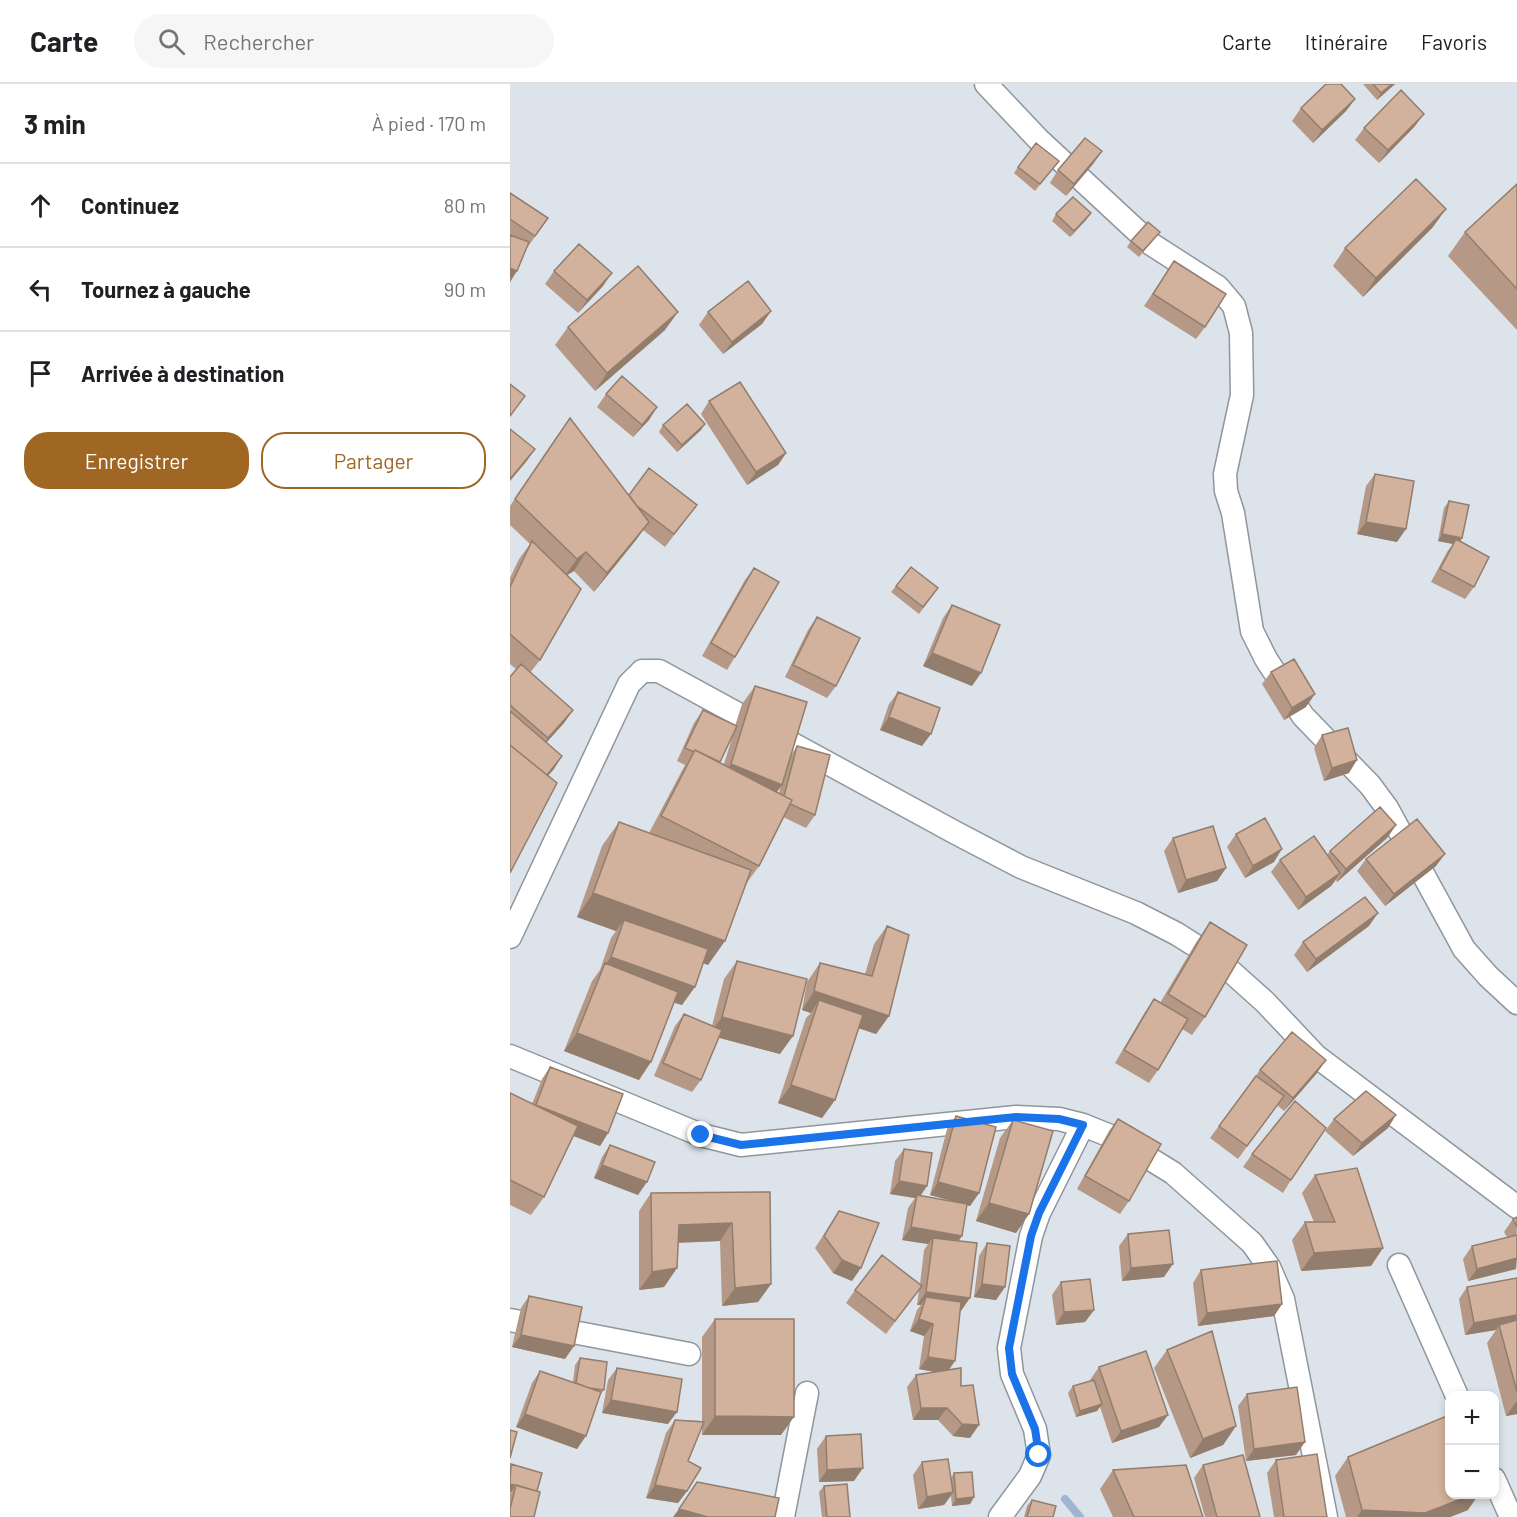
<!DOCTYPE html>
<html lang="fr">
<head>
<meta charset="utf-8">
<style>
  body { margin:0; font-family:Barlow,sans-serif; background:#f6f6f6; color:#202124 }
  .controls { position:absolute; right:18px; bottom:18px; display:grid; overflow:hidden; border-radius:12px; box-shadow:0 3px 9px #0003 }
  .controls button { width:54px; height:54px; display:grid; place-items:center; padding:0; border:0; border-bottom:2px solid #e0e0e0; background:#fff; color:#202124; font:30px sans-serif }
  .stop { position:absolute; width:18px; height:18px; margin:-14px; border:4px solid #1a73e8; border-radius:50%; background:#fff }
  .stop.end { background:#1a73e8; border-color:#fff; box-shadow:0 2px 6px #0008 }
  .list { margin:0; padding:0; list-style:none }
  h2 { display:flex; justify-content:space-between; align-items:center; height:78px; margin:0; padding:0 24px; font-size:26px }
  h2 small { font-size:20px; font-weight:400; color:#757577 }
  .list li { display:grid; grid-template-columns:39px 1fr auto; gap:18px; align-items:center; box-sizing:border-box; height:84px; padding:0 24px; border-top:2px solid #e0e0e0 }
  .list b { display:block; font-size:22px; white-space:nowrap }
  .list em { font-size:20px; font-style:normal; color:#757577 }
  .actions { display:flex; gap:12px; padding:18px 24px }
  .actions a { flex:1; padding:14px 0; border:2px solid #9f6723; border-radius:24px; text-align:center; font-size:21px; color:#9f6723 }
  .actions .main { background:#9f6723; color:#fff }
  .icon { flex:none; width:33px; height:33px; fill:none; stroke:currentColor; stroke-width:2; stroke-linecap:round; stroke-linejoin:round }
  .map { position:relative; flex:none; width:1007px; height:1433px; overflow:hidden }
  header { display:flex; align-items:center; gap:36px; box-sizing:border-box; height:84px; padding:0 30px; background:#fff; border-bottom:2px solid #e0e0e0 }
  header strong { font-size:28px }
  nav { display:flex; gap:33px; margin-inline-start:auto; font-size:21px }
  .search { width:420px; height:54px; background:#f6f6f6; display:flex; align-items:center; gap:15px; box-sizing:border-box; padding:0 21px; border-radius:33px; color:#757577; font-size:22px }
  main { display:flex }
  aside { flex:1; background:#fff }
  .map>svg:first-child { display:block }
  .lines { fill:none; stroke-linecap:round; stroke-linejoin:round }
  .stream { stroke:#9fb4d1; stroke-width:8 }
  .street-casing { stroke:#8f969d; stroke-width:25 }
  .street { stroke:#fff; stroke-width:22 }
  .wall { fill:#b59986; fill-rule:evenodd }
  .shaded-wall { fill:#937d6d }
  .building { fill:#d2b29c; stroke:#937d6d; stroke-width:1.5 }
  .route { stroke:#1a73e8; stroke-width:8 }
</style>
</head>
<body>
<header>
<strong>Carte</strong>
<div class="search"><svg class="icon" aria-label="search" viewBox="0 0 24 24"><circle cx="10" cy="10" r="6"/><path d="M15 15l6 6"/></svg>Rechercher</div>
<nav><a>Carte</a><a>Itinéraire</a><a>Favoris</a></nav>
</header>
<main>
<aside>
<h2>3 min<small>À pied · 170 m</small></h2>
<ul class="list">
<li><svg class="icon" aria-label="ahead" viewBox="0 0 24 24"><path d="M12 20V5M6 11l6-6 6 6"/></svg><div><b>Continuez</b></div><em>80 m</em></li>
<li><svg class="icon" aria-label="left" viewBox="0 0 24 24"><path d="M17 20v-9H6M10 6l-5 5 5 5"/></svg><div><b>Tournez à gauche</b></div><em>90 m</em></li>
<li><svg class="icon" aria-label="arrive" viewBox="0 0 24 24"><path d="M6 21V4h12l-3 4 3 4H6"/></svg><div><b>Arrivée à destination</b></div></li>
</ul>
<div class="actions"><a class="main">Enregistrer</a><a>Partager</a></div>
</aside>
<div class="map">
<svg width="1007" height="1433" viewBox="0 0 1007 1433">
  <rect width="100%" height="100%" fill="#dce3eb"/>
  <g class="lines">
    <path class="stream" d="M555,1415L570,1433"/>
    <g class="street-casing">
      <path id="street" d="M476,0L529,56L641,160L708,203L724,222L731,249L732,311L715,390L716,407L723,429L742,547L756,575L793,632L860,701L877,724L954,865L978,892L1007,919
        M0,853L119,600L132,587H149L446,749L511,783L626,829L667,850L708,876L755,918L806,972L1007,1123
        M0,972L191,1051L231,1061L506,1033L549,1035L573,1041L608,1055L663,1089L742,1159L759,1183L773,1215L816,1433
        M889,1181L947,1312
        M0,1236L179,1270
        M984,1395L1001,1433
        M273,1433L297,1309
        M490,1433L520,1392L529,1371L525,1345L502,1290L499,1264L521,1152L529,1129L573,1041"/>
    </g>
    <use href="#street" class="street"/>
  </g>
  <path class="wall" d="M853,0H885L867,16Z
    M845,15L836,27L803,59L782,37L791,24Z
    M905,42L869,79L845,56L854,44Z
    M592,67L583,80L556,112L540,99L548,86Z
    M549,77L525,107L504,89L508,83Z
    M1007,100V246L938,172L955,148Z
    M0,109L38,134L17,164L0,198Z
    M546,130L576,136L560,153L542,137Z
    M923,143L853,213L823,182L835,164Z
    M645,154L629,173L617,163L621,157Z
    M664,177L695,243L686,255L634,222Z
    M44,187L93,202L68,229L35,200Z
    M261,227L252,240L213,270L189,241L198,228Z
    M58,243L155,246L85,307L45,261Z
    M96,310L147,323L139,336L123,353L87,323Z
    M199,317L276,369L268,381L237,401L191,330Z
    M153,341L191,346L167,368L149,348Z
    M47,352L119,411L187,421L155,463L133,446L126,456L84,508L64,487L57,491L30,576L20,589L63,626L54,639L36,658L44,685L38,691L0,789V593L6,585L0,580V494L9,475L20,460L0,441V422Z
    M865,390L887,458L847,450L856,402Z
    M939,417L952,454L950,457L964,503L955,515L921,498L937,468L943,460L928,457L934,424Z
    M244,484L225,573L217,586L192,572L235,496Z
    M386,502L424,510L409,530L381,508Z
    M442,521L462,602L413,582L433,534Z
    M307,533L326,602L317,614L275,593L298,546Z
    M761,588L796,623L774,636L752,600Z
    M245,602L281,671L287,662L305,731L296,744L273,733L249,782L236,800L198,881L193,879L172,921L164,919L129,996L54,967L82,897L90,886L101,854L106,847L67,833L92,762L109,738L139,749L175,681L167,677L184,639L193,626L225,642L232,620ZM223,651L214,680L210,678ZM271,701L269,709L267,708Z
    M388,608L412,662L370,646L379,620Z
    M812,651L839,689L814,697L804,664Z
    M886,741L877,754L827,798L826,796L821,802L788,826L761,788L770,776L817,771L820,767Z
    M726,750L764,778L735,794L717,763Z
    M663,754L716,784L707,797L668,809L654,767Z
    M856,775L926,782L875,822L847,787Z
    M700,838L695,933L682,951L672,945L648,986L639,999L605,979L635,928L644,915L650,919L687,857Z
    M377,842L379,932L366,950L349,944L325,1016L312,1034L268,1019L296,934L301,929L292,926L297,898L310,879L355,890L364,860Z
    M859,842L797,888L784,871L793,858Z
    M227,877L270,970L209,954L191,996L182,1008L144,992L165,942L174,930L202,942L214,895Z
    M40,983L98,1049L90,1062L63,1052L34,1113L21,1131L0,1121V1009L22,1020L32,995Z
    M750,986L807,989L774,1027L767,1021L728,1075L700,1054Z
    M446,1032L469,1109L460,1122L457,1121L448,1157L451,1227H450L439,1286L451,1302L460,1354L443,1352L428,1336H403L397,1303L406,1291L425,1288L409,1285L414,1252L400,1247L407,1226L411,1221H407L409,1206L376,1250L336,1219L345,1206L410,1200L414,1166L418,1160L392,1156L398,1124L405,1114L380,1110L385,1077L394,1065L410,1112L451,1119L420,1111L437,1045Z
    M608,1035L619,1117L610,1130L567,1105L599,1047Z
    M824,1035L878,1044L843,1072L815,1047Z
    M503,1036L519,1130L506,1149L466,1137L490,1054Z
    M100,1061L128,1111L84,1094L92,1073Z
    M742,1070L781,1096L773,1109L733,1083Z
    M805,1091L861,1182L791,1187L782,1156L795,1138H804L792,1109Z
    M260,1108L261,1200L248,1218L212,1222L210,1157L168,1159L167,1184L154,1203L129,1206V1127L141,1109Z
    M329,1127L342,1197L323,1189L305,1164Z
    M1007,1133L1006,1185L958,1197L953,1175L962,1162L997,1153L994,1148L1003,1135Z
    M618,1150L654,1193L612,1197L609,1162Z
    M477,1159L495,1203L486,1216L464,1213L469,1172Z
    M691,1186L772,1220L764,1232L688,1242L683,1199Z
    M1007,1194V1330L996,1332L977,1259L986,1246L955,1251L949,1215L957,1203Z
    M551,1198L584,1226L575,1238L546,1241L542,1211Z
    M19,1212L55,1275L2,1263L11,1224Z
    M205,1235L271,1351H192V1341L178,1377L177,1407L168,1419L136,1414L156,1349L165,1336L192,1337V1253Z
    M657,1266L726,1342L713,1361L680,1374L644,1284Z
    M70,1274L94,1306L90,1311L67,1365L6,1343L22,1299L30,1287L63,1298L65,1281Z
    M589,1283L649,1343L602,1359L590,1323L587,1327L566,1333L558,1309L563,1302L581,1297L580,1296Z
    M107,1284L158,1340L92,1329L98,1296Z
    M737,1310L786,1371L736,1377L728,1322Z
    M316,1352L344,1397L309,1398L307,1365Z
    M838,1373L958,1426L940,1433H836L825,1392Z
    M766,1376L817,1433H764L757,1389Z
    M412,1378L441,1394L444,1389L464,1413L460,1420L442,1422L441,1412L434,1421L408,1425L403,1391Z
    M0,1381L27,1407L0,1433V1410L1,1408H0Z
    M693,1381L750,1433H695L684,1394Z
    M603,1386L693,1433H603L590,1405Z
    M314,1402L340,1433H312L309,1408Z
    M522,1416L543,1433H514L517,1422Z"/>
  <path class="shaded-wall" d="M882,0H885L867,16L871,9Z
    M845,15L836,27L803,59L812,46Z
    M914,30L905,42L869,79L878,66Z
    M592,67L583,80L556,112L564,100Z
    M936,125L923,143L853,213L866,194Z
    M581,129L576,136L560,153L564,147Z
    M0,184L7,187L0,198Z
    M102,189L93,202L68,229L77,216Z
    M261,227L252,240L213,270L222,258Z
    M168,228L155,246L85,307L97,289Z
    M147,323L139,336L123,353L132,341Z
    M195,340L191,346L167,368L172,361Z
    M25,365L16,378L0,397V395Z
    M276,369L268,381L237,401L246,388Z
    M139,438L126,456L84,508L97,489Z
    M856,438L896,445L887,458L847,450Z
    M932,450L952,454L948,461L946,455L943,460L928,457Z
    M76,468L64,487L54,493L67,475Z
    M422,569L471,589L462,602L413,582Z
    M805,610L796,623L774,636L782,624Z
    M63,626L54,639L29,667L38,654Z
    M379,633L421,650L412,662L370,646Z
    M52,672L44,685L23,709L32,696Z
    M847,676L839,689L814,697L822,684Z
    M221,680L272,701L259,719L208,698Z
    M886,741L877,754L827,798L836,785Z
    M772,765L764,778L735,794L743,782Z
    M935,770L926,782L875,822L884,810Z
    M716,784L707,797L668,809L676,796Z
    M830,789L821,802L788,826L796,813Z
    M83,809L215,857L198,881L109,848L114,836L106,847L67,833Z
    M868,829L859,842L797,888L806,875Z
    M101,873L185,903L172,921L89,892L92,885Z
    M304,907L379,932L366,950L305,930L309,916L301,929L292,926Z
    M212,933L283,952L270,970L199,951Z
    M67,949L141,978L129,996L54,967Z
    M816,976L807,989L774,1027L783,1014Z
    M281,1001L325,1016L312,1034L268,1019Z
    M26,1021L98,1049L90,1062L17,1034Z
    M886,1031L878,1044L843,1072L852,1059Z
    M92,1081L137,1098L128,1111L84,1094Z
    M389,1097L417,1102L409,1114L407,1111L405,1114L380,1110Z
    M428,1098L469,1109L460,1122L420,1111Z
    M479,1119L519,1130L506,1149L466,1137Z
    M222,1139L210,1157L157,1159L169,1141Z
    M401,1143L452,1152L443,1165L423,1154L418,1160L392,1156Z
    M873,1164L861,1182L791,1187L804,1169Z
    M1007,1174L1006,1185L958,1197L967,1185Z
    M332,1176L351,1184L342,1197L323,1189Z
    M663,1180L654,1193L612,1197L621,1184Z
    M167,1184L154,1203L129,1206L142,1188Z
    M261,1200L248,1218L212,1222L225,1204Z
    M472,1200L495,1203L486,1216L464,1213Z
    M416,1208L460,1214L451,1227L413,1222L416,1213L411,1221H407Z
    M772,1220L764,1232L688,1242L697,1229Z
    M584,1226L575,1238L546,1241L554,1228Z
    M1007,1231V1242L989,1241L986,1246L955,1251L964,1239Z
    M409,1235L423,1240L414,1252L400,1247Z
    M11,1251L64,1262L55,1275L2,1263Z
    M418,1273L445,1277L436,1290L409,1285Z
    M101,1316L167,1328L158,1340L92,1329Z
    M1007,1317V1330L996,1332Z
    M592,1320L587,1327L566,1333L570,1327Z
    M411,1324H437L428,1336H403Z
    M15,1330L76,1352L67,1365L6,1343Z
    M658,1331L649,1343L602,1359L611,1347Z
    M205,1332L284,1333L271,1351H192Z
    M452,1340L469,1341L460,1354L443,1352Z
    M726,1342L713,1361L680,1374L693,1355Z
    M795,1358L786,1371L736,1377L744,1365Z
    M353,1384L344,1397L309,1398L317,1386Z
    M0,1400L5,1402L1,1408H0Z
    M145,1401L177,1407L168,1419L136,1414Z
    M443,1408L434,1421L408,1425L417,1413Z
    M964,1410H969L958,1426L940,1433H847L852,1426Z
    M464,1413L460,1420L442,1422L446,1415Z
    M169,1425L198,1433H163Z"/>
  <path class="building" d="M816,0H831L845,15L812,46L791,24Z
    M863,0H882L871,9Z
    M891,6L914,30L878,66L854,44Z
    M575,54L592,67L564,100L548,86Z
    M526,59L549,77L530,100L508,83Z
    M906,95L936,125L866,194L835,164Z
    M1007,100V205L955,148Z
    M0,109L38,134L25,152L0,135Z
    M563,113L581,129L564,147L546,130Z
    M638,138L650,148L633,167L621,157Z
    M0,151L19,158L7,187L0,184Z
    M69,160L102,189L77,216L44,187Z
    M664,177L716,210L695,243L643,210Z
    M128,182L168,228L97,289L58,243Z
    M238,197L261,227L222,258L198,228Z
    M112,292L147,323L132,341L96,310Z
    M230,298L276,369L246,388L199,317Z
    M0,300L15,312L0,332Z
    M177,320L195,340L172,361L153,341Z
    M60,334L139,438L97,489L76,468L67,475L5,415Z
    M0,345L25,365L0,395Z
    M139,384L187,421L164,450L127,422L119,411Z
    M865,390L904,397L896,445L856,438Z
    M939,417L959,421L952,454L932,450Z
    M946,455L979,473L964,503L930,485Z
    M22,457L71,505L30,576L0,550V503Z
    M401,483L428,504L413,523L386,502Z
    M244,484L269,498L225,573L201,559Z
    M442,521L490,541L471,589L422,569Z
    M307,533L350,554L326,602L283,581Z
    M784,575L805,610L782,624L761,588Z
    M11,580L63,626L38,654L0,621V593Z
    M245,602L297,618L272,701L221,680Z
    M388,608L430,624L421,650L379,633Z
    M193,626L227,642L210,678L185,666L184,668L175,664Z
    M0,627L52,672L37,691L0,661Z
    M838,644L847,676L822,684L812,651Z
    M0,661L47,699L0,789Z
    M287,662L320,671L305,731L280,720L282,716L274,712Z
    M185,666L282,716L249,782L151,732Z
    M870,723L886,741L836,785L820,767Z
    M755,734L772,765L743,782L726,750Z
    M907,735L935,770L884,810L856,775Z
    M109,738L241,786L215,857L83,809Z
    M703,742L716,784L676,796L663,754Z
    M804,752L830,789L796,813L770,776Z
    M855,813L868,829L806,875L793,858Z
    M114,836L198,865L185,903L101,873Z
    M700,838L737,861L695,933L658,910Z
    M377,842L399,851L379,932L304,907L310,879L362,892Z
    M227,877L297,895L283,952L212,933Z
    M95,879L168,908L141,978L67,949Z
    M644,915L678,935L648,986L614,966Z
    M309,916L353,931L325,1016L281,1001Z
    M174,930L212,946L191,996L153,979Z
    M782,948L816,976L783,1014L750,986Z
    M40,983L113,1010L98,1049L26,1021Z
    M746,992L774,1012L737,1062L709,1042Z
    M856,1007L886,1031L852,1059L824,1035Z
    M0,1009L68,1042L34,1113L0,1096Z
    M785,1017L816,1044L781,1096L742,1070Z
    M446,1032L486,1043L469,1109L428,1098Z
    M608,1035L651,1060L619,1117L575,1092Z
    M503,1036L543,1047L519,1130L479,1119Z
    M100,1061L145,1078L137,1098L92,1081Z
    M394,1065L422,1069L417,1102L389,1097Z
    M847,1084L873,1164L804,1169L795,1138H825L805,1091Z
    M260,1108L261,1200L225,1204L222,1139L169,1141L167,1184L142,1188L141,1109Z
    M407,1111L457,1120L452,1152L401,1143Z
    M329,1127L369,1139L351,1184L332,1176L314,1152Z
    M1007,1133V1143L1003,1135Z
    M659,1146L663,1180L621,1184L618,1150Z
    M1007,1151V1174L967,1185L962,1162Z
    M423,1154L467,1159L460,1214L416,1208Z
    M477,1159L500,1162L495,1203L472,1200Z
    M372,1171L412,1202L385,1237L345,1206Z
    M767,1177L772,1220L697,1229L691,1186Z
    M1007,1194V1231L964,1239L957,1203Z
    M580,1195L584,1226L554,1228L551,1198Z
    M19,1212L72,1223L64,1262L11,1251Z
    M416,1213L451,1218L445,1277L418,1273L423,1240L409,1235Z
    M205,1235H284V1333L205,1332Z
    M1007,1236V1308L989,1241Z
    M702,1247L726,1342L693,1355L657,1266Z
    M636,1267L658,1331L611,1347L589,1283Z
    M70,1274L97,1278L94,1306L79,1304L66,1299Z
    M107,1284L172,1295L167,1328L101,1316Z
    M451,1284V1302L463,1301L469,1341L452,1340L437,1324H411L406,1291Z
    M30,1287L91,1308L76,1352L15,1330Z
    M584,1296L592,1320L570,1327L563,1302Z
    M787,1303L795,1358L744,1365L737,1310Z
    M939,1331V1410H964L915,1429L852,1426L838,1373Z
    M165,1336L194,1338L178,1377L191,1384L177,1407L145,1401Z
    M0,1346L7,1348L0,1374Z
    M351,1350L353,1384L317,1386L316,1352Z
    M807,1370L817,1433H774L766,1376Z
    M733,1371L750,1433H707L693,1381Z
    M438,1375L443,1408L417,1413L412,1378Z
    M1,1380L32,1389L27,1407L0,1400Z
    M676,1381L693,1433H624L603,1386Z
    M462,1388L464,1413L446,1415L444,1389Z
    M187,1398L269,1414L265,1433H198L169,1425Z
    M337,1400L340,1433H317L314,1402Z
    M6,1401L30,1408L24,1433H0V1425Z
    M522,1416L546,1422L543,1433H517Z"/>
  <g class="lines">
    <path class="route" d="M191,1051L231,1061L506,1033L549,1035L573,1041L529,1129L521,1152L499,1264L502,1290L525,1345L529,1371"/>
  </g>
</svg>
<div class="controls">
<button>+</button>
<button>−</button>
</div>
<div class="stop" style="left:529px;top:1371px"></div>
<div class="stop end" style="left:191px;top:1051px"></div>
</div>
</main>
</body>
</html>
